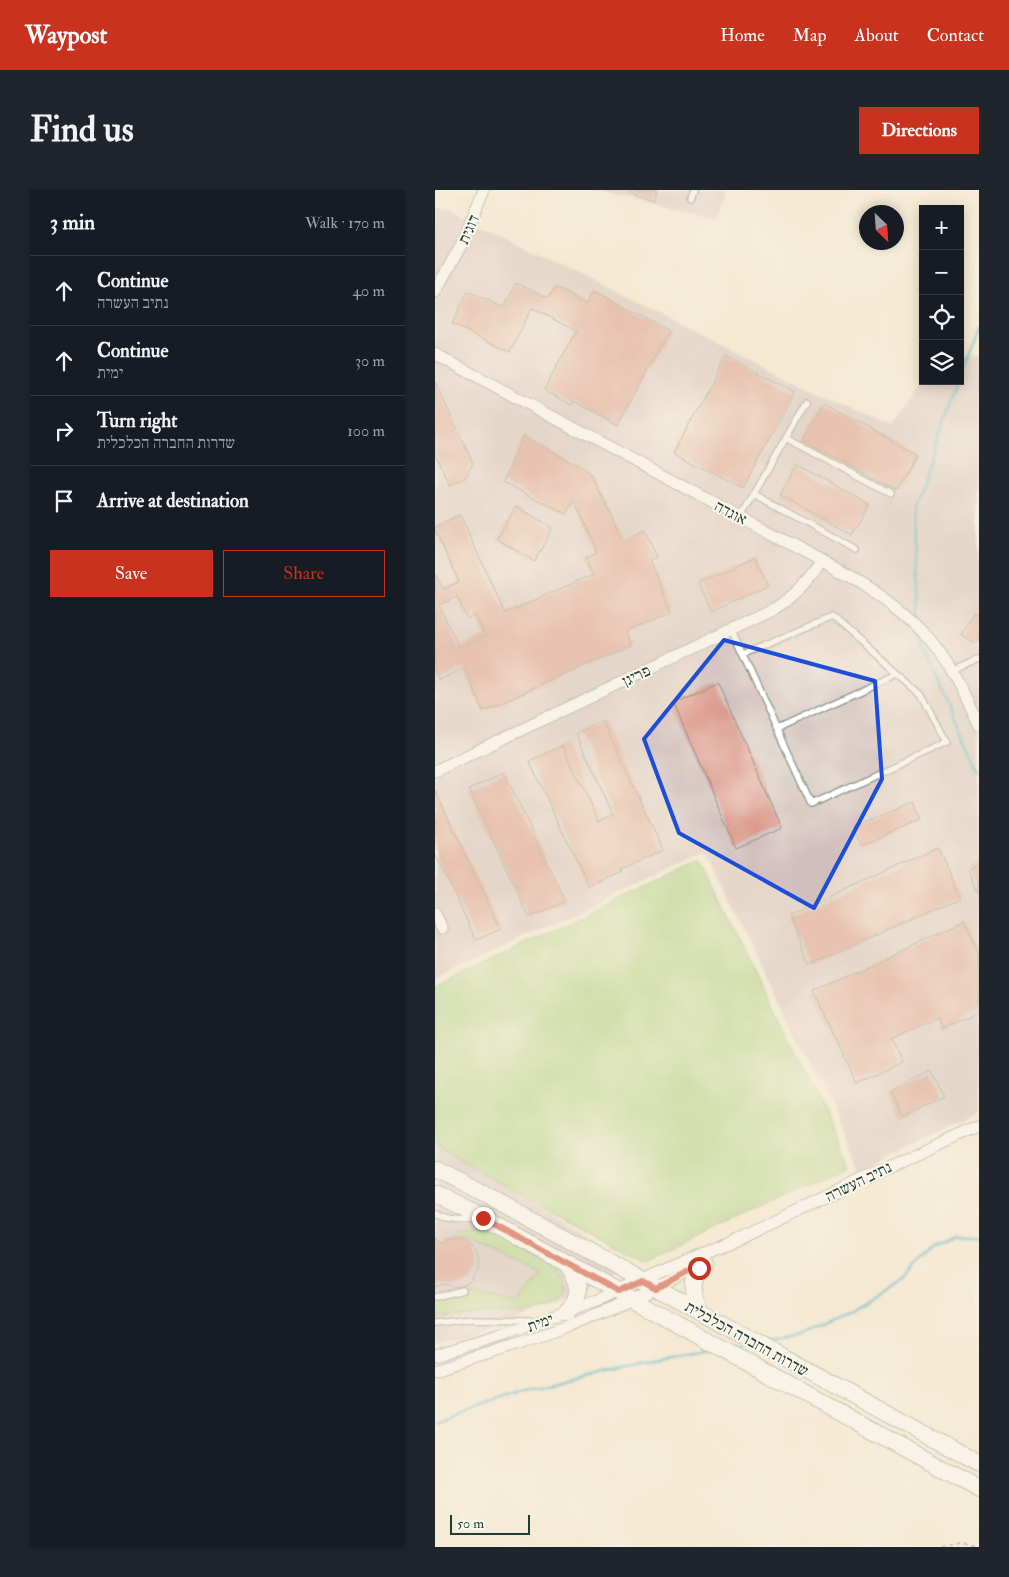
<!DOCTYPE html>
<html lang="en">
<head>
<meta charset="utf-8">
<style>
  body { margin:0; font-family:"IM FELL Double Pica","Frank Ruhl Libre",serif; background:#20242c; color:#f1f3f6 }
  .controls { position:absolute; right:15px; top:15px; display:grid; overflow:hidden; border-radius:0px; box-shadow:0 2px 12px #0003 }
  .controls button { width:45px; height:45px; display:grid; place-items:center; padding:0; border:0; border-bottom:1px solid #363941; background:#171b24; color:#f1f3f6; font:25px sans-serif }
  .compass { position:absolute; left:424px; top:15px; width:45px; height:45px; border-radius:50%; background:#171b24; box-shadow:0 2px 12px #0003; rotate:155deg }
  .scale { position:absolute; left:15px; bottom:12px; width:80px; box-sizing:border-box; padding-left:5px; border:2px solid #1f3d34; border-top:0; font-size:14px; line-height:18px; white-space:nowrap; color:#1f3d34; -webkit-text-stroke:4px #fbf7ec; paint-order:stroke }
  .stop { position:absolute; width:15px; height:15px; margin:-11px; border:4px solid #c8321e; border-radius:50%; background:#fff }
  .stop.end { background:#c8321e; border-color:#fff; box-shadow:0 1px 5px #0008 }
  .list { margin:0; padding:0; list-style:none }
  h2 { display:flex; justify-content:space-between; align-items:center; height:65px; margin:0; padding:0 20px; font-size:21px }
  h2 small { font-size:16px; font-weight:400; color:#9ea1a6 }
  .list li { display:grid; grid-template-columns:32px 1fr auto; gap:15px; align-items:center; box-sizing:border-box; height:70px; padding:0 20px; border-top:1px solid #363941 }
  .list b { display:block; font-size:19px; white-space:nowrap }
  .list p { margin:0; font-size:16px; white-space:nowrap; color:#9ea1a6 }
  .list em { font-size:16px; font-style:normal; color:#9ea1a6 }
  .actions { display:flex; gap:10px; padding:15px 20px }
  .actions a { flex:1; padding:11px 0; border:1px solid #c8321e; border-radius:0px; text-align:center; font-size:18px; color:#c8321e }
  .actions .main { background:#c8321e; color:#fff }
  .icon { flex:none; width:28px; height:28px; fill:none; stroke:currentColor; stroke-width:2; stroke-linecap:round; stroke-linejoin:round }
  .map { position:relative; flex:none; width:544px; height:1357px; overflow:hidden; border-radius:0px }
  header { display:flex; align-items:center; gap:30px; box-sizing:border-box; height:70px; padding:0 25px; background:#c8321e; color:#fff }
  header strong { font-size:24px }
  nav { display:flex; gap:28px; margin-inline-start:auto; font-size:18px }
  .intro { display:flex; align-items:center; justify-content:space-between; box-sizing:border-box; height:120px; padding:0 30px }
  h1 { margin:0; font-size:35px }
  .button { padding:12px 22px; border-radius:0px; background:#c8321e; color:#fff; font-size:18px; font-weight:700 }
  main { display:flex; gap:30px; padding:0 30px }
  aside { flex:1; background:#171b24; border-radius:0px; box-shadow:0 2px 12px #0003 }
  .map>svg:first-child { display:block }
  .industrial { fill:#d1bfbd }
  .green { fill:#a8d37f; stroke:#64885a }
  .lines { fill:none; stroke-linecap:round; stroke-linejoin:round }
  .stream { stroke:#46aac5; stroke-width:3 }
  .building { fill:#da9588; fill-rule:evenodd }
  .lane-casing { stroke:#8a9484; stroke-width:8 }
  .street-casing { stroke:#8a9484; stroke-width:13 }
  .secondary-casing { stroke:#8a9484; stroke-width:18 }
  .path { stroke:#8a9484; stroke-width:2; stroke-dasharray:4 4; stroke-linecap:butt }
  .lane { stroke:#fff; stroke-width:5.5 }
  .street { stroke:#fff; stroke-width:11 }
  .secondary { stroke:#fff; stroke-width:16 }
  .route { stroke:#c8321e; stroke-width:6 }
  .marked { fill:none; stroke:#1d4ed8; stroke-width:4; stroke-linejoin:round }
  .labels { text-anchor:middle; stroke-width:4; stroke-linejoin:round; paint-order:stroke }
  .street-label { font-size:16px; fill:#1f3d34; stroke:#fbf7ec }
</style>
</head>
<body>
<header>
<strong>Waypost</strong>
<nav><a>Home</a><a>Map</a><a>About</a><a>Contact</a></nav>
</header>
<div class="intro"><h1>Find us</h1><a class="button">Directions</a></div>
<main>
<aside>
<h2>3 min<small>Walk · 170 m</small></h2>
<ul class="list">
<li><svg class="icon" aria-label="ahead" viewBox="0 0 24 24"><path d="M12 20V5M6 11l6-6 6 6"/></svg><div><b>Continue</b><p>נתיב העשרה</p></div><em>40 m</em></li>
<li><svg class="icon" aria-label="ahead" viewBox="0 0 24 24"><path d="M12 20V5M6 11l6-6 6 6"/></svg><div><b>Continue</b><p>ימית</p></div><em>30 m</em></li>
<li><svg class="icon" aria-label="right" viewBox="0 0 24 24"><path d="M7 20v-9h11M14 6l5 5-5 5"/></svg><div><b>Turn right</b><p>שדרות החברה הכלכלית</p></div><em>100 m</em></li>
<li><svg class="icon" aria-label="arrive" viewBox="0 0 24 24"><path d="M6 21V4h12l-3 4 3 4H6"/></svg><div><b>Arrive at destination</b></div></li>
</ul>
<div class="actions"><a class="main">Save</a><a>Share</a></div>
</aside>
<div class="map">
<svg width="544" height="1357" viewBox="0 0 544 1357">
  <rect width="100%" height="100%" fill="#fbf7ec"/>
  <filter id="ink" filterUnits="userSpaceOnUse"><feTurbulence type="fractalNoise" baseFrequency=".02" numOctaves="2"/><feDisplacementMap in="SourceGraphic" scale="10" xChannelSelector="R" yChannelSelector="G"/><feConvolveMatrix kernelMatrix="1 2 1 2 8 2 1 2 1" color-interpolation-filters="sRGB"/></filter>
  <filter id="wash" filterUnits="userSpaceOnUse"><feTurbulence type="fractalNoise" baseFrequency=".0096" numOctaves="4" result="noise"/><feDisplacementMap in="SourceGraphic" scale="20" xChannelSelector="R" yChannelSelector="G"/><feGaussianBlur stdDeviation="1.12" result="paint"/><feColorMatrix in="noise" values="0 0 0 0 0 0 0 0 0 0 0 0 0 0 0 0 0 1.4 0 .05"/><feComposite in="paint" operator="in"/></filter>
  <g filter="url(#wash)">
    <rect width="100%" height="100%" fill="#f4ead3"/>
    <path class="industrial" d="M157,0H291L282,28Z
      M0,18H15L458,238L489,191H525V167L544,166V922L427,979L272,662L0,789Z
      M0,953L197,1071L129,1113L59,1138L0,1152Z"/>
    <path class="green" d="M267,670L415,975L213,1071L19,968L0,955V797Z
      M41,1042H57L122,1079L129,1090L132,1100C117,1130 74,1123 47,1123C31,1124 15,1126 0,1127V1112L38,1104L84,1114L106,1084L21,1045Z"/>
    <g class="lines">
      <path class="stream" d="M525,187L544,137
        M487,434L477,318L524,191
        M488,448L489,461L544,579
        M331,1151L366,1145L417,1121L467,1091L498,1058L521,1046H544
        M296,1156L310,1154
        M0,1231L91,1200L219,1170L275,1160"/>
    </g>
    <g id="blocks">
      <path class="building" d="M193,0H222L219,10L193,2Z
        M81,93L113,109L119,97L152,114L160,100L233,141L183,235L139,211L137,215L109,200L141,141L97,118L75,162L17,134L33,101L69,118Z
        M291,166L360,202L308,298L239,262Z
        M0,192L38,273L30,288L15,295L0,264Z
        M389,213L481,264L461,301L369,250Z
        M88,246L141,274L156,285L189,350L210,340L222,367L214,370L237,422L190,442L196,455L48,521L29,478L4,490L0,481V383L8,399L24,392L0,340V337L25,325L70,423L159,384L151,367L161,362L139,310L131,324L68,292ZM22,407L32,429L40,425L50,446L24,458L4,415Z
        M362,274L435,315L417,345L345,305Z
        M81,316L118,338L99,371L62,349Z
        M320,367L333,395L276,422L263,394Z
        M538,423L544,426V449L541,453L526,445Z
        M283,492L347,638L301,658L238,512Z
        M168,531L228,660L187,679L188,682L154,698L94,571L128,555L164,631L178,624L141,543Z
        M69,582L130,711L94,727L34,599Z
        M0,600L66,739L41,750L0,663Z
        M480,612L487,630L426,655L418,637Z
        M503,658L525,707L375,775L353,726Z
        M544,673V703L533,678Z
        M529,731L544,763V821L507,839L502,828L456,849L467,872L422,893L379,801Z
        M497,881L509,906L468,927L455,902Z
        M0,1048L6,1054L13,1050L21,1049L29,1050L36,1055L41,1060L44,1073L43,1081L35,1092L26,1096L19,1097L9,1094L0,1097Z"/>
    </g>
  </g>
  <g filter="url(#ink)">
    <use href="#blocks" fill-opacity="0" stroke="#8a9484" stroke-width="1"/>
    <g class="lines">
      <g class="lane-casing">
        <path id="lane" d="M255,8L258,0
          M351,248L456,304
          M319,304L422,360
          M306,327L372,211
          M296,439L376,614L512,552L486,504L397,427L308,464
          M517,481L544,469
          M342,539L462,484
          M0,1023C14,1031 25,1030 41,1029
          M0,1107L28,1100
          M0,1133L37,1129L97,1130"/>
      </g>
      <g class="street-casing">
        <path id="street" d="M0,102L25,57L49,0
          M0,164L387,371C423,390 462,413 490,444C514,470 529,503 544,535
          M0,581L339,419C362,404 372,393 387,371
          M0,724L7,738
          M0,1165L67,1145L161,1111L263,1065L303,1049L443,982L544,936
          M0,1180C42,1167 83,1155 124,1140C173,1122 220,1099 266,1074"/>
      </g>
      <g class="secondary-casing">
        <path id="secondary" d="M0,979L53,1006L544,1274
          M0,1004L43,1025L544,1299
          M265,1122C257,1104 255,1088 269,1073
          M131,1123C149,1106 145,1093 132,1074"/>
      </g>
      <path class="path" d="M505,1357L525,1353L544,1356"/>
      <use href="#lane" class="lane"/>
      <use href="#street" class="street"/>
      <use href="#secondary" class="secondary"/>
    </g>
  </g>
  <g class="lines" filter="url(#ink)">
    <path class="route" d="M48,1028L184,1102L208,1091L221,1098L269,1073L264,1078"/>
  </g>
  <path d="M0 0H544V1357H0ZM289,450L440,491L447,589L379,718L244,643L209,549Z" fill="#f4ead3" fill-opacity=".55" fill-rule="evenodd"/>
  <path class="marked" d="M289,450L440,491L447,589L379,718L244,643L209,549Z"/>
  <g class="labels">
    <g class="street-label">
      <text transform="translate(33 39) rotate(-66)" y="6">דוגית</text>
      <text transform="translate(296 322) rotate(28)" y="6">אוגדה</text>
      <text transform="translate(201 485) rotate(-26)" y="6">פריגן</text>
      <text transform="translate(423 991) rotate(-26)" y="6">נתיב העשרה</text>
      <text transform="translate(105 1132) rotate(-19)" y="6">ימית</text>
      <text transform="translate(312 1148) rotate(29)" y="6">שדרות החברה הכלכלית</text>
    </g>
  </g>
</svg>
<div class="controls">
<button>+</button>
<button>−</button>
<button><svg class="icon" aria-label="locate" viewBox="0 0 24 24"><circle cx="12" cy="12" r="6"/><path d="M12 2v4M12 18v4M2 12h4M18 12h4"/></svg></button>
<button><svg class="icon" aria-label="layers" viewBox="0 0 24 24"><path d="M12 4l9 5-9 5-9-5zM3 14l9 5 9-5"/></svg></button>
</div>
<svg class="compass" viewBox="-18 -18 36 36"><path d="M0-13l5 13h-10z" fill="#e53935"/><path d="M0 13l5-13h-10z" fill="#9ea1a6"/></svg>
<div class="scale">50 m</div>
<div class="stop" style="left:264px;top:1078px"></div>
<div class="stop end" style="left:48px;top:1028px"></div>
</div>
</main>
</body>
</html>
